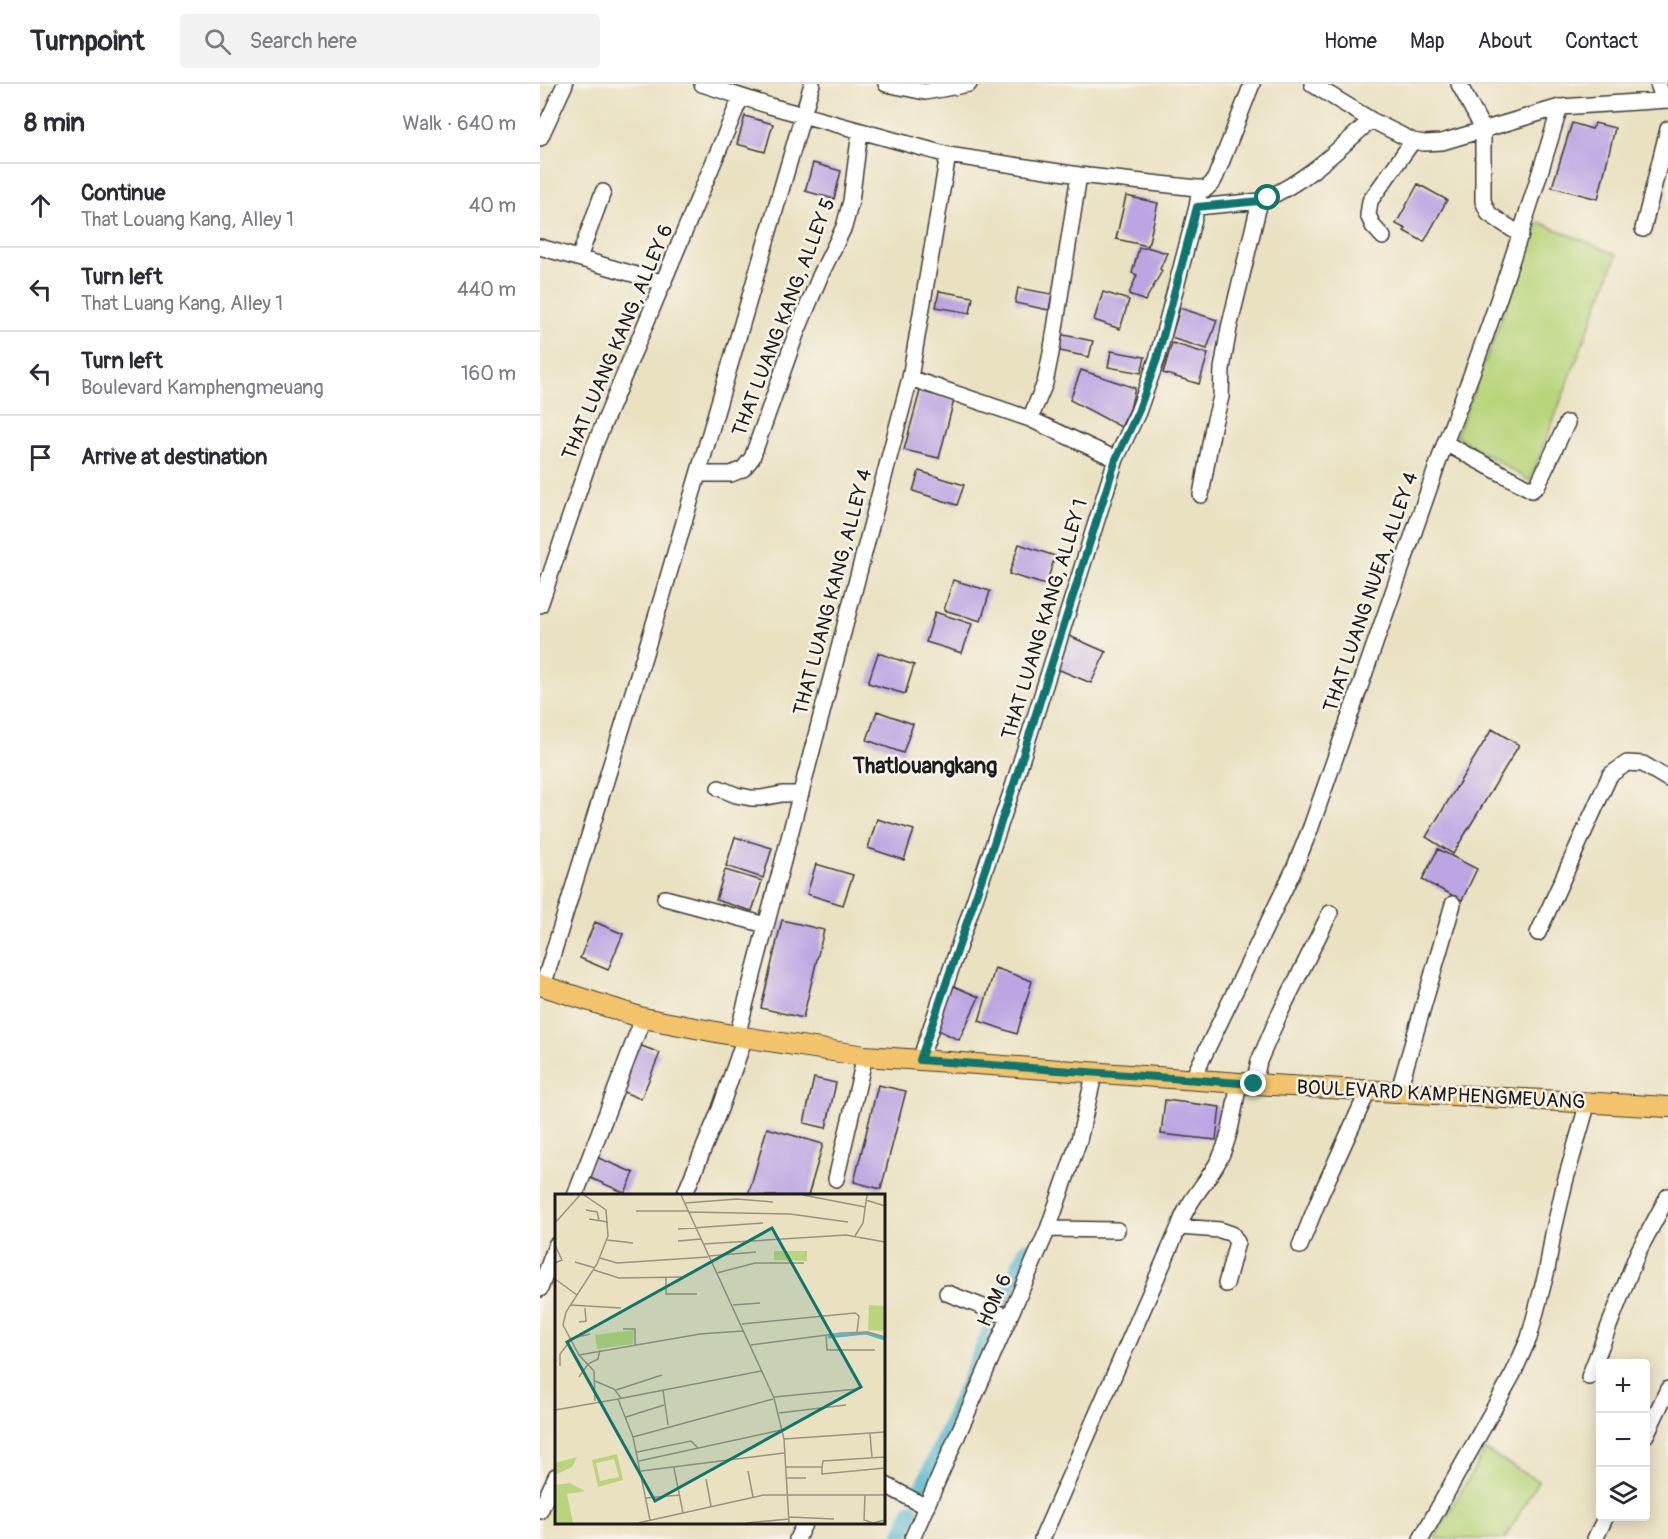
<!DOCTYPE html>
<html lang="en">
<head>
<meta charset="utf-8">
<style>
  body { margin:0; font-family:Pangolin,sans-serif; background:#f2f2f3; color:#2b2b33 }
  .controls { position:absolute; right:18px; bottom:18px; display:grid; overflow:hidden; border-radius:6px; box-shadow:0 3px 15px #0003 }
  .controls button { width:54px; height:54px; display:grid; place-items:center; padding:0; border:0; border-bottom:2px solid #e1e1e2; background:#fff; color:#2b2b33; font:30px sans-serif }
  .stop { position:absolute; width:18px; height:18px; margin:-14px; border:4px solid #0f766e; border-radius:50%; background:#fff }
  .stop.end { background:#0f766e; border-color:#fff; box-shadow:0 2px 6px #0008 }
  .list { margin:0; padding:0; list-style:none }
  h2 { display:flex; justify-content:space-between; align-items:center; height:78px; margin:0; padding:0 24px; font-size:26px }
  h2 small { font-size:20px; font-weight:400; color:#7c7c81 }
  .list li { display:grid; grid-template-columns:39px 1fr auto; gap:18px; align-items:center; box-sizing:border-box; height:84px; padding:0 24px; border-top:2px solid #e1e1e2 }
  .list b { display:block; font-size:22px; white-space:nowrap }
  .list p { margin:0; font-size:20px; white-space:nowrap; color:#7c7c81 }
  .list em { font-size:20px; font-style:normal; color:#7c7c81 }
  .icon { flex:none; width:33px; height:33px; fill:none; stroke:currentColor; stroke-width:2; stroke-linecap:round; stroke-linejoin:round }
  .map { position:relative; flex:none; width:1128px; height:1455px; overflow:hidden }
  header { display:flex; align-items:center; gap:36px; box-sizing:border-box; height:84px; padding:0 30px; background:#fff; border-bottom:2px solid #e1e1e2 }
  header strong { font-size:28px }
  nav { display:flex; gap:33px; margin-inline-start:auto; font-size:21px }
  .search { width:420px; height:54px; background:#f2f2f3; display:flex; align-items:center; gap:15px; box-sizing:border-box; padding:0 21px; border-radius:6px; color:#7c7c81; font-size:22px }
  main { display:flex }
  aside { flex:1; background:#fff }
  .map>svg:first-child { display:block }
  .green { fill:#b8d57b; stroke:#6a784c; stroke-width:1.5 }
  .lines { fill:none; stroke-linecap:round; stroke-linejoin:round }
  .canal { stroke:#4fb5ce; stroke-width:15 }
  .building { fill:#bca5e2 }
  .minor-casing { stroke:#3b3a35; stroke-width:18 }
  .major-casing { stroke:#3b3a35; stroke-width:22 }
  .minor { stroke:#fff; stroke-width:15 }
  .major { stroke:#f2c36a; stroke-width:20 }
  .route { stroke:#0f766e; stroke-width:8 }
  .labels { text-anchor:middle; stroke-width:5; stroke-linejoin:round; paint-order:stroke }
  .street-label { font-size:20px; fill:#1c1c1c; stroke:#f7f3e8 }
  .quarter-label { font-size:22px; font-weight:bold; fill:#1c1c1c; stroke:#f7f3e8 }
  .inset-river { fill:none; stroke:#4fb5ce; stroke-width:3 }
  .inset-road { fill:none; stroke:#98927f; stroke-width:1.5 }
  .view { fill:#0f766e; fill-opacity:0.15; stroke:#0f766e; stroke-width:3 }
  .inset-edge { fill:none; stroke:#1c1c1c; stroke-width:3 }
</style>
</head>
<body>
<header>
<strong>Turnpoint</strong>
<div class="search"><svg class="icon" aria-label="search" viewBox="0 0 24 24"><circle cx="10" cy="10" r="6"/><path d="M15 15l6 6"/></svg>Search here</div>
<nav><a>Home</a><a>Map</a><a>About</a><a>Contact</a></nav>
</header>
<main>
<aside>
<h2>8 min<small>Walk · 640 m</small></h2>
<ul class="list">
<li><svg class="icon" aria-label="ahead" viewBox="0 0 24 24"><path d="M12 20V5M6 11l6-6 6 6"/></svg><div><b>Continue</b><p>That Louang Kang, Alley 1</p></div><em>40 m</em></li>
<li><svg class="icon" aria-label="left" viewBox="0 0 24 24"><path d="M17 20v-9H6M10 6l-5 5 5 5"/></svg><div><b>Turn left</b><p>That Luang Kang, Alley 1</p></div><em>440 m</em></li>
<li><svg class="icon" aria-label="left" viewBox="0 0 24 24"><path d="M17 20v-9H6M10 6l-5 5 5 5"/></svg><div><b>Turn left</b><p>Boulevard Kamphengmeuang</p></div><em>160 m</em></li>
<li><svg class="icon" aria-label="arrive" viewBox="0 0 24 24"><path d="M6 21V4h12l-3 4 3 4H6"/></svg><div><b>Arrive at destination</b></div></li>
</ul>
</aside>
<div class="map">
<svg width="1128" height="1455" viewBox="0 0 1128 1455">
  <rect width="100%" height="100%" fill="#f7f3e8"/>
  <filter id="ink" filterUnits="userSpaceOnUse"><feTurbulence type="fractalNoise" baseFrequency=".0167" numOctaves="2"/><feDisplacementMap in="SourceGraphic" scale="12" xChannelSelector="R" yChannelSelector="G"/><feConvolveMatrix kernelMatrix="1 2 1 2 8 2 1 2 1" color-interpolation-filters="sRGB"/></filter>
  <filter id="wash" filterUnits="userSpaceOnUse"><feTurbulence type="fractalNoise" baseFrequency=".008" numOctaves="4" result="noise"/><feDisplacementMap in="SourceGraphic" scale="24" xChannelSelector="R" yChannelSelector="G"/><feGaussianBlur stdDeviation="1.35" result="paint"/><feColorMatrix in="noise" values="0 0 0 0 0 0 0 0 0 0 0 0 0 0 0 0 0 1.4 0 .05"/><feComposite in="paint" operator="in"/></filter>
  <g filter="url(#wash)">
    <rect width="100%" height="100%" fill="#eae1c1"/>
    <path class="green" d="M999,138L1077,171L990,397L916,352Z
      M945,1366L998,1397L965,1455H897L895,1453Z"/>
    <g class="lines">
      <path class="canal" d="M462,1218L486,1165
        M379,1411L453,1239
        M360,1455L371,1426"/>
    </g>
    <g id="blocks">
      <path class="building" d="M205,32L233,40L225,68L197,60Z
        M1032,39L1052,45L1055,39L1075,44L1058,115L1012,103Z
        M273,79L301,87L294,115L265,107Z
        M878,100L907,116L884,158L864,147L866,145L856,140Z
        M586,112L618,119L608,162L576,155Z
        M599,164H610L627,169L620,185L622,187L605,217L589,210L597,191L592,189Z
        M478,204L512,210L509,226L475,219Z
        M399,207L433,213L430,229L396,223Z
        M563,208L589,216L580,245L554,236Z
        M640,224L677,236L667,265L631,254Z
        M519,250L553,257L549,273L515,266Z
        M632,259L668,270L659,300L623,289Z
        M571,267L605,273L601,289L568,283Z
        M541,286L595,304L590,325L581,343L530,316Z
        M380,307L414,316L399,374L364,366Z
        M379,387L424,401L417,421L373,407Z
        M479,460L515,472L506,501L469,490Z
        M413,496L450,507L441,537L404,526Z
        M395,528L432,540L422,569L386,558Z
        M527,551L566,568L551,599L515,584Z
        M338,569L374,581L365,610L328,599Z
        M337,627L373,640L363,669L327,656Z
        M952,645L979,661L913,770L886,753Z
        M337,735L374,746L364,776L328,764Z
        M195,753L232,764L223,794L186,782Z
        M898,765L937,785L922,816L882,796Z
        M276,780L313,791L303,821L267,810Z
        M185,786L222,797L212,827L176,816Z
        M242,836L284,846L263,934L221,924Z
        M55,838L83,850L68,886L40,874Z
        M455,884L492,897L477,950L439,937Z
        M409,900L439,913L419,956L394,944Z
        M99,961L120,969L101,1015L81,1007Z
        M274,994L296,999L286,1044L264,1039Z
        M338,1001L366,1007L341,1105L314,1098Z
        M625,1016L680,1023L676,1056L621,1050Z
        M227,1044L283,1060L268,1112H208Z
        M54,1072L94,1089L85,1109L46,1092Z"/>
    </g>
  </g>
  <g filter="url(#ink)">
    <use href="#blocks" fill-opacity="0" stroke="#3b3a35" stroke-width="1.5"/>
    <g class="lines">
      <g class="minor-casing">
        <path id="minor" d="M162,0L230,22L408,71L539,91L666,105L673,98L676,92L712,0
          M346,0L385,8L429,0
          M772,0L831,36L873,57L884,59L902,58L1020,23L1128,16
          M919,0L943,45V117L949,130L981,151
          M1118,0L1124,16
          M0,54L25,0
          M657,123L720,117C763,100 797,67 831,36
          M1103,145L1128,45
          M843,153L833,142L828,131L830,117L873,57
          M0,163L124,199
          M39,174L63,108
          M370,294L490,335L576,375
          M490,335L505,299L512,264L539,91
          M905,359L992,406L997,402L1027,339
          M159,390H191L203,385L212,374L256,250L281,190L304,143L311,117L320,47
          M661,411L673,343L681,313L682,285L689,244L720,117
          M0,521L53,365L201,13
          M179,704L196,711L211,714H221L242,710H261
          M125,814L226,841
          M998,849L1070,691L1087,679L1103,680L1128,695
          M3,902L121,517L272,0
          M197,952L370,294L408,71
          M380,976L473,703L576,375L598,328L617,275L657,123L660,104
          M652,996L754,785L771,743L905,359C949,249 986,137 1020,23
          M714,1000L719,977L739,931L790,829
          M858,1009L913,820
          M296,1095L325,972
          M35,1112L103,934
          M144,1112L180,1025L205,953
          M639,1143L680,1146L692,1150L697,1158L686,1200
          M508,1145L577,1146
          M760,1162L781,1110L828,1007
          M0,1205L16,1161
          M407,1209L469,1233
          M1049,1293L1098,1168L1128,1112
          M1106,1351L1128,1305
          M344,1400L386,1423
          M0,1427L16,1392
          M257,1455L265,1438
          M372,1455L508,1145L539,1056L555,987
          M502,1455L639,1143C647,1117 667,1099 679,1076C691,1053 694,1024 699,999
          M881,1455L973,1290L989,1254L1007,1186L1013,1150L1025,1098L1048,1018
          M1055,1455L1066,1432"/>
      </g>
      <g class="major-casing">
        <path id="major" d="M0,901L103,934L197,952L325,972L714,1000L1128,1023"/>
      </g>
      <use href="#minor" class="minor"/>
      <use href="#major" class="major"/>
    </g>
  </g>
  <g class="lines" filter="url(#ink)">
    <path class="route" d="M714,1000L380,976L473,703L576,375L598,328L617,275L657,123L720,117L728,114"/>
  </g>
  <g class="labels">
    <g class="street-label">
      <text transform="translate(243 233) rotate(-69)" y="7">THAT LUANG KANG, ALLEY 5</text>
      <text transform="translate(77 258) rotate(-67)" y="7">THAT LUANG KANG, ALLEY 6</text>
      <text transform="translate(292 508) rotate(-75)" y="7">THAT LUANG KANG, ALLEY 4</text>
      <text transform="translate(830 508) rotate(-71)" y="7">THAT LUANG NUEA, ALLEY 4</text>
      <text transform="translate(504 535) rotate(-73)" y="7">THAT LUANG KANG, ALLEY 1</text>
      <text transform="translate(901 1010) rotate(3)" y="7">BOULEVARD KAMPHENGMEUANG</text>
      <text transform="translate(454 1216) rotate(-66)" y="7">HOM 6</text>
    </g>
    <g class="quarter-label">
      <text x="385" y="689">Thatlouangkang</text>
    </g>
  </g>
  <g transform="translate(15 1110)">
    <rect width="330" height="330" fill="#eae1c1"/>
    <path d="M219,57H252V67L219,66ZM314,111L330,112V137L313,136ZM79,136L78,150L42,155L40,141ZM62,260L68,286L43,293L37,266ZM59,265L64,283L45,287L41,269ZM22,263L17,273L0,281V269ZM15,289L30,297L12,300L18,329H0V291Z" fill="#b8d57b" fill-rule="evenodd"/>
    <path class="inset-river" d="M273,143L311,139L330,145"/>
    <path class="inset-road" d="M29,1L51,16L53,42L42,70L11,118L8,131L24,161L39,177L40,207M126,1L219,204L229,245L234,329M248,1L310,13M311,6L330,12M130,9L182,5L218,8M31,16L42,18L44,26M81,17H133M134,18L235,20L293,28M34,25L53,28M0,29L25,1M123,35L208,29M300,42L308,29L312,1M52,46L78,49M123,47L146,45M148,50L291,41L330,48M0,51L7,66L0,69M154,62L201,58M45,64L62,69L153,63M20,68L40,74M39,76L64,84L127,83M162,79L200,69H249M111,83V100H142M0,85L22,101M15,111L66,114M178,111L205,109M24,128L31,127L30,114M187,130L300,119L304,122L302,138M68,135H80V151M271,141L272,156H320M14,145L35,140M196,151L287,139L313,138L330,143M24,161L145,140L188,137M5,172V160L15,147M24,183L33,170L43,165L45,156M40,187L59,195L66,204M61,196L107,181M108,196L113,231M219,203L303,195M63,205L206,177M0,216L63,205L78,243L95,326M224,219L291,211M71,223L109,211M315,240L317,263M78,243L218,205M229,245L330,238M82,258L136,247L143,254M84,267L226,236M230,273H267V280L330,274M267,273L268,267L330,263M119,274L128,319M86,277L229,259M193,277L198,303M231,284H251M151,285L156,312M310,301L309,326L318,329L330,326M91,304L125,301M234,323L279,325M83,329L209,301H330M191,329L234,325"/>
    <path class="view" d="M217,34L306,193L100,307L12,148Z"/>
    <rect width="330" height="330" class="inset-edge"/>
  </g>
</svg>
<div class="controls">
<button>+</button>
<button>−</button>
<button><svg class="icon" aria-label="layers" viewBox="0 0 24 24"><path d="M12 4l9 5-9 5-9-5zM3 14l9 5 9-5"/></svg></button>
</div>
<div class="stop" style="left:728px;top:114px"></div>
<div class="stop end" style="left:714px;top:1000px"></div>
</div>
</main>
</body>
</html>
